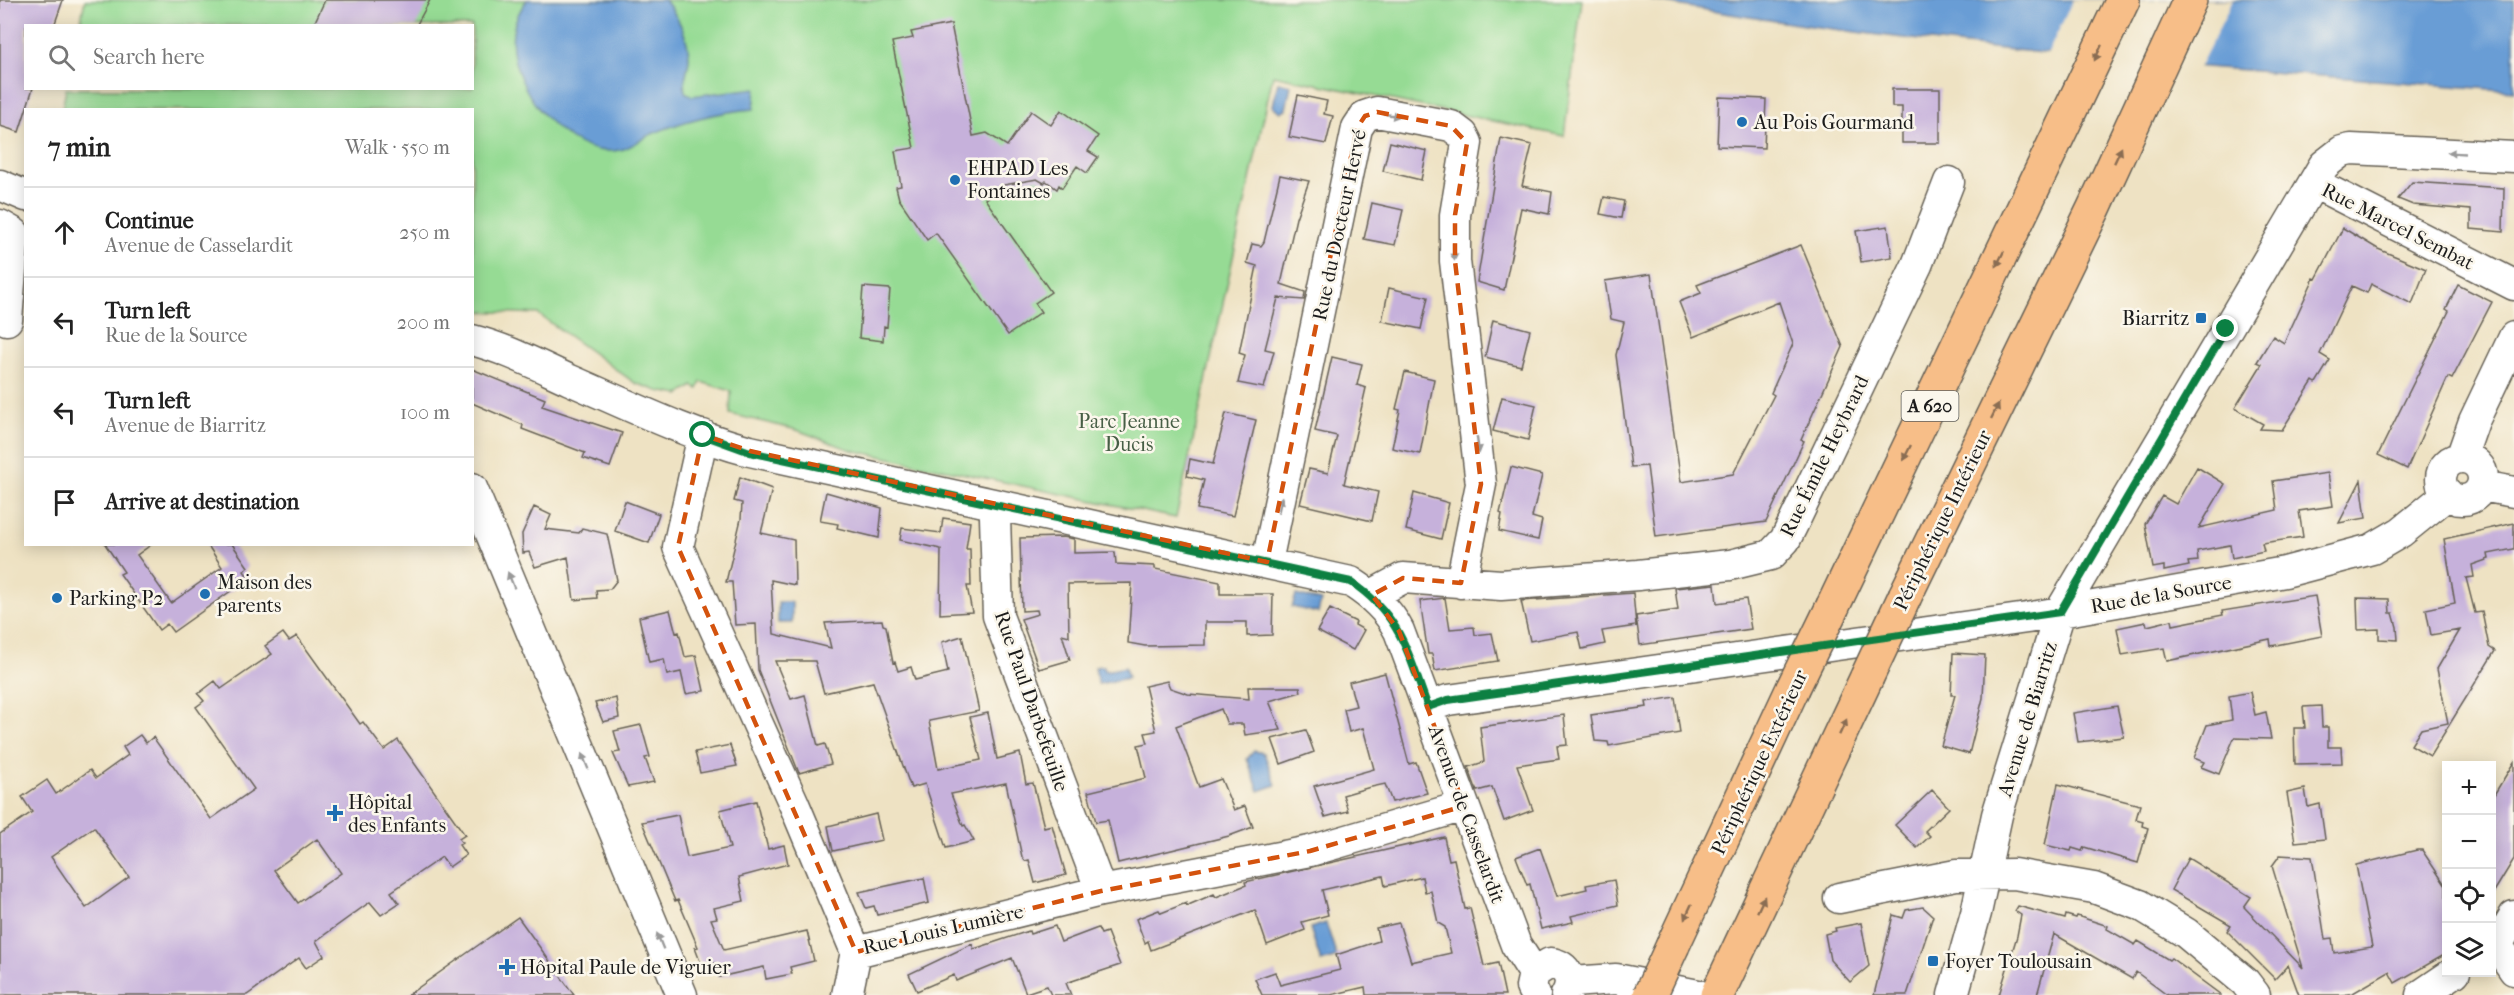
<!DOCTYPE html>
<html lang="en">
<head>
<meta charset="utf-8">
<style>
  body { margin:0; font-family:"IM FELL French Canon",serif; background:#f6f6f6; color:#222 }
  .controls { position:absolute; right:18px; bottom:18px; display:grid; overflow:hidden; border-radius:0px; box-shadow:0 3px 15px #0003 }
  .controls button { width:54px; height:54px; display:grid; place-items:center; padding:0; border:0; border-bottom:2px solid #e0e0e0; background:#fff; color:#222; font:30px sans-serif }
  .stop { position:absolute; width:18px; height:18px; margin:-14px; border:4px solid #0b8043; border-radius:50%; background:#fff }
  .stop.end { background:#0b8043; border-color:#fff; box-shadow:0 2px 6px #0008 }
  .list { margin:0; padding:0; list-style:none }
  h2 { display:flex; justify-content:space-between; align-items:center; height:78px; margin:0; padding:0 24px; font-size:26px }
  h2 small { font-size:20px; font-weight:400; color:#767676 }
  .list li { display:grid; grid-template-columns:39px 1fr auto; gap:18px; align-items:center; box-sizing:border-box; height:90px; padding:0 24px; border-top:2px solid #e0e0e0 }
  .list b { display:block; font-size:22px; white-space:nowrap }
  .list p { margin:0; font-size:20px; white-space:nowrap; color:#767676 }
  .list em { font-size:20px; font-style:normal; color:#767676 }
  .icon { flex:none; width:33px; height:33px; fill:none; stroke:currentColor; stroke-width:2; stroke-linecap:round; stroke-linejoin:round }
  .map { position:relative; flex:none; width:2514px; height:995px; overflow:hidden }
  .search { position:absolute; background:#fff; box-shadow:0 3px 15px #0003; left:24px; top:24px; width:450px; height:66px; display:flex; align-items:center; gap:15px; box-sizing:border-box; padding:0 21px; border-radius:0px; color:#767676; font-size:22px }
  .panel { position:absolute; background:#fff; box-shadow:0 3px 15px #0003; left:24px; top:108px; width:450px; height:438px; border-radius:0px }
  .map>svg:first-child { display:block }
  .green { fill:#96db94; stroke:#597c58; stroke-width:1.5 }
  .water { fill:#699dd5; stroke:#425c78; stroke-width:1.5 }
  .pier { fill:#eee2c3 }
  .building { fill:#c6b1db; fill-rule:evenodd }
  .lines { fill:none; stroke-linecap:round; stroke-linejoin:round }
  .minor-casing { stroke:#666156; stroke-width:33 }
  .highway-casing { stroke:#666156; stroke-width:36 }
  .minor { stroke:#fff; stroke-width:30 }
  .highway { stroke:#f7be88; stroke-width:33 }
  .highway-bridge-casing { stroke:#666156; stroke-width:36; stroke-linecap:butt }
  .highway-bridge { stroke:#f7be88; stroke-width:33 }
  .oneway { fill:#8a6d52 }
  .oneway2 { fill:#999 }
  .route { stroke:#0b8043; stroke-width:8 }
  .marked { fill:none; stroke:#d4530e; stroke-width:4.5; stroke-dasharray:12 8; stroke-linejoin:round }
  .poi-dot { fill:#1f6fb2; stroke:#fbf7ec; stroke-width:2 }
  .labels { text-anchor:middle; stroke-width:5; stroke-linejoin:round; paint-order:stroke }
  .shield { fill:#fbf7ec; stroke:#5f5e5a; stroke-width:1.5 }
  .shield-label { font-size:18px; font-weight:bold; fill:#1c1c1c }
  .poi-label { font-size:20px; fill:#1c1c1c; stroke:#fbf7ec; text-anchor:start }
  .street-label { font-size:20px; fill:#1c1c1c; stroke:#fbf7ec }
  .park-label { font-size:20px; fill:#475f46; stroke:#fbf7ec }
</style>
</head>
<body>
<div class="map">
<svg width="2514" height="995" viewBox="0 0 2514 995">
  <rect width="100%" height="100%" fill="#fbf7ec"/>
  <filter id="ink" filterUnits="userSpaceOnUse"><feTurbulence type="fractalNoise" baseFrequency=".0167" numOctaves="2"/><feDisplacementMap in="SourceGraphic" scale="12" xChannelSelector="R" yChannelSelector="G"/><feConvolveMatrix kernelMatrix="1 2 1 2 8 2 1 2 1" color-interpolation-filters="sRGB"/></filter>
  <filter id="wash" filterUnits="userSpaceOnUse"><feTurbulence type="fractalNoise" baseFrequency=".008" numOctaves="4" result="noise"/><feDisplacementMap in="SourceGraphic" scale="24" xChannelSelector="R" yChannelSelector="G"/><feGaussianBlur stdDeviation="1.35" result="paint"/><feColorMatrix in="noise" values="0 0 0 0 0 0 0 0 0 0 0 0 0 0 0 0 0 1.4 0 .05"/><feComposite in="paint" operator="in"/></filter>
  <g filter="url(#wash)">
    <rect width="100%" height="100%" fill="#eee2c3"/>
    <path class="green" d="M85,0H1582L1564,136L1273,75L1176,518L851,450L797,430L730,414L731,391L701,382L698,389L693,386L679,395L658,391L635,383L538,314L473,311L472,110H62L66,89L472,88V26L80,25Z"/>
    <path class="water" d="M527,0H665C677,15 689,38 689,58C689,69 682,80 685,92L692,96L756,88L754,109C718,112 685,120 652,134C642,138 631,148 620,150C578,158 537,115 522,81C509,53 508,25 527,0Z
      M1649,0H2514V91C2226,67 1934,53 1649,0Z
      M1278,82L1291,85L1286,109L1280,112L1273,106Z
      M1296,595L1321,601L1318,613L1292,607Z
      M778,602H792V623H778Z
      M1103,666L1105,671L1125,667L1128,678L1098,684L1095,667Z
      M1254,751L1264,753L1276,785L1259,791L1247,759Z
      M1326,923L1337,957L1321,962L1310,928Z"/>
    <path class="pier" d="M2073,0H2233L2199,68L2047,55Z"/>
    <g id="blocks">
      <path class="building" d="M0,0H63L54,26H26V88H33L19,132L0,126Z
        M325,0H430L416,26H313Z
        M951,24L973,136L987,133L1007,146L1031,111L1051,125L1061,110L1098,136L1088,151L1098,157L1087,173L1077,166L1062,188L1059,185L1057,189L1046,181L1044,183L1037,179L1004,185L985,199L1051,292L1035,303L1041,312L1008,335L936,233L927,240L899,199L896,187L901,186L895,151L914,148L892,42L913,38L911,32Z
        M1892,89H1940V143H1902V107H1892Z
        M1298,95L1327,101L1324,114L1333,116L1326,144L1289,137Z
        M1719,97L1766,99L1764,148L1717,146Z
        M1501,138L1532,145L1522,186L1552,192L1549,214L1521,208L1504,290L1477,282Z
        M1390,142L1427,151L1421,180L1383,171Z
        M1280,175L1309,181L1296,218L1281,284L1305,292L1304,300L1278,298L1265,349L1274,351L1264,388L1238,383L1245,355L1239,353L1257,266L1247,263L1252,244L1261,246L1264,242Z
        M2412,182L2504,188L2503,232L2471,229V210L2413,205L2398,199Z
        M1604,197L1624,201L1621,218L1600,214Z
        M1372,203L1403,210L1395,245L1364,239Z
        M1888,226L1892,257L1861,262L1856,231Z
        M2343,228L2378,249L2426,269L2412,304L2371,284L2367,293L2352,286L2320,354L2330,360L2316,383L2313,381L2282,430L2260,429L2263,424L2235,408L2262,364L2257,362L2273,336L2284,343L2314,278L2316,279Z
        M1801,245L1843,347L1801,440L1804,441L1766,522L1656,537L1647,466L1631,467L1616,355L1624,322L1611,319L1605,281L1651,274L1681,482L1733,474L1774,395L1771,393L1793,344L1779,302L1693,337L1679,302L1701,293L1697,285Z
        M2458,285L2492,302L2452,379L2448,377L2407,469L2378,455L2449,311L2446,309Z
        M863,287L890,289L887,327L884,326L883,341L859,338Z
        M1389,288L1428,297L1421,329L1382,321Z
        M1493,320L1530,330L1521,366L1485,357Z
        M1332,357L1362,364L1357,385L1366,388L1344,484L1378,492L1372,521L1300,504L1309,469L1328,473L1337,436L1315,431Z
        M472,369L545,399L542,406L622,433L610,467L583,458L585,453L522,429L523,425L472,403Z
        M1405,372L1434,379L1420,454L1392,448L1400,410L1396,409Z
        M1502,397L1536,405L1528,440L1493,431Z
        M1226,413L1256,420L1233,516L1197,509L1204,480L1187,476L1190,459L1213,464Z
        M1511,467L1542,475L1532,517L1542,520L1538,540L1499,531L1502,514L1500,513Z
        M2197,467L2225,484L2199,528L2277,510L2273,481L2328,473L2333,506L2299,511L2303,537L2262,543L2264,551L2232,558L2230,545L2197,551L2198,561L2188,562L2189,566L2164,571V566L2153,568L2145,524L2162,496L2176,504Z
        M740,477L772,489L761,533L794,540L795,585L771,580L774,634L831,648L825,623L882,620L883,625L886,626L893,663L895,662L898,671L911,667L915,680L948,672L942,642L962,636L979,711L929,721L938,769L981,760L970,717L988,713L997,759L1020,753L1026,784L1033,783L1044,827L1052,825L1066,875L1035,883L1029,860L1025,861L1022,857L1006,783L951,794L963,826L965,825L974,841L946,848L925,784L911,788L873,682L824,693L815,661H775L791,699L805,695L818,746L825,744L831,764L799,773L758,670L756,624L735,625L732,582H726L741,519L742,503L734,501Z
        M2361,480L2366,518L2339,523Z
        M826,492L882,508L879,538L837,528L838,524L820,521Z
        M1414,493L1449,503L1441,539L1406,530Z
        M625,501L659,514L649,543L615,531Z
        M534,507L551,515L545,529L579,533L582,528L607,534L617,580L610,589L596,590L597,598L574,600L568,557L535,567L529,552L523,553L522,534Z
        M943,518L970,522L966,549H970L971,586H967L972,612L940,614L941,549L900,540L902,528L941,533Z
        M2514,523V549L2488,554L2489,559L2472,565L2474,577L2466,578L2475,613L2482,612L2489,647L2495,651L2430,756L2411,745L2421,729L2448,723L2437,669L2460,630L2431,635L2426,609L2455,603L2444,539Z
        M1063,537L1074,539V553L1115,552L1116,564L1155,566V569L1220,582V594H1273L1272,635L1247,636V622H1205V645L1145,646L1128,643L1132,583L1068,584L1069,636L1062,634L1070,660L1039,669L1021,619L1038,614L1037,610L1022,611L1020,538Z
        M105,544H152L137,555L171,603L222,567L207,544H232L248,567L244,571L249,578L173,632L167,624L159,630L120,574L124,572Z
        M1715,584L1717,603L1746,599L1751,629L1640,645L1636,616L1678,610L1675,588Z
        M1633,593L1636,626L1602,631L1605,644L1582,649L1578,632L1530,641L1521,601Z
        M2315,596L2322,636L2271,646L2270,639L2167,661L2164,648L2122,655L2117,628L2146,622L2147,626L2172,620L2173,625L2223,615L2222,611Z
        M1445,598L1450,629L1474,627L1475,635L1492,633L1498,661L1435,671L1432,654H1428L1420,601Z
        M2357,598L2389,599L2390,613H2393L2397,627L2398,640L2379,639V629L2358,630Z
        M1330,609L1356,622L1355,625L1364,630L1353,650L1317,631Z
        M670,610L676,633L679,632L685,657L696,655L704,691L686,694L681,672L667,675L664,659L649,662L639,617Z
        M283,633L289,641L297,636L360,724L363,722L384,750L398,740L465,835L459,839L462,843L459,845L466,855L449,867L442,857L391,892L399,903L381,915L370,902L316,941L324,956L306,968L299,958L247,995H0V834L32,812L22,797L47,780L56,794L90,770L96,778L128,755L123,747L140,735L146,743L153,737L211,819L254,789L196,707L204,701L198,694L215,681L221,689L272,654L265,646ZM94,827L129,877L86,908L51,857ZM317,839L341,873L298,903L274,870Z
        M1953,653L1985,655L1983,698L1969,754L1941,746L1955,695H1951Z
        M1385,673L1409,764L1416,762L1427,793L1392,802L1385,784L1367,788L1343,795L1348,811L1325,817L1314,786L1374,769L1363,728L1349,732L1344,709L1356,706L1349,682Z
        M1167,681L1170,688L1188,694L1249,699L1248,687H1300L1301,692L1269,701L1281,730L1245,735L1243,724H1227L1221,709L1176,726L1199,787L1221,779L1234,810L1245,806L1253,827L1229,836L1118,863L1108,820L1096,822L1088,792L1146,778L1138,745L1148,743L1145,733L1156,731L1145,686Z
        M2250,692L2255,715L2266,712L2271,739L2234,738L2219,774L2201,767L2204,762L2194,758L2207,725L2232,720L2229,696Z
        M1675,697L1680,733L1609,746L1608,742L1595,741L1591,715L1647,707L1646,702Z
        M616,698L619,718L603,722L595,703Z
        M2117,706L2124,737L2078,742L2073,713Z
        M2321,706L2322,727H2328V747H2341L2342,763L2295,764L2294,728H2305L2303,707Z
        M1564,715L1567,745L1557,746L1559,759L1517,765L1533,810L1504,821L1492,787L1477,791L1468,767L1484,762L1480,727Z
        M641,725L650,757L645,758L654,782L628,787L613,753L620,752L614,731Z
        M1306,730L1314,752L1281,764L1272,739Z
        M730,745L737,766L700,773L695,752Z
        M2514,762V859L2492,895V798Z
        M2058,784L2140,805L2136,819L2143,821L2142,826L2148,828L2138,863L2084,847L2082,851L2072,848L2071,851L2045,845Z
        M2305,789L2308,807L2320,804L2325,839L2295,842L2287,793Z
        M1932,790L1949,808L1925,831L1930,836L1917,848L1895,825Z
        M756,801L768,849L784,845L788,864L739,877L744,901L714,908L717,918L711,919L724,950L807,931L814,961L790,967L792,974L766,979L764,967L719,977L715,963L703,969L695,948L698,947L678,900L675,901L642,822L678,815L687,857L730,848L720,810Z
        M876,814L882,840L833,851L828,826Z
        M1444,837L1449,860L1454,859L1465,909L1470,908L1484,966L1498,963L1505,995H1366L1365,987L1331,995H1262L1255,979L1275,972L1280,985L1340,970L1336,955L1379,941L1376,928L1399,923L1411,962L1451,953L1445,927L1438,923L1431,891L1425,892L1422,877L1385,886L1383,876L1322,890L1328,915L1302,922L1305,930L1267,945L1255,910L1151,950L1148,941L1145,943L1136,919L1159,910L1161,913L1186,903V906L1214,894L1216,897L1246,885L1245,882Z
        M1540,848L1557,896L1587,889L1586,885L1614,880L1618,905L1571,916L1573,922L1541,929L1530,884L1527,885L1516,857Z
        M2417,850H2422L2446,886V954L2395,983L2389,972L2353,993L2343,995H2299L2288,965L2275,979L2227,931L2231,925L2171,890L2188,858L2251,897L2244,907L2303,968L2272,866L2280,855L2312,857L2325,939L2332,938L2334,953L2372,947L2356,865Z
        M924,878L929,903L877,915L874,906L866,908L859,892Z
        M2018,906L2065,919L2066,915L2076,918L2077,916L2108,926L2107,929L2135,945L2138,941L2169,960L2171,958L2221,995H2167L2136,972L2132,979L2054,934L2037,995H1999L2017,936L2021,915L2015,911Z
        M1923,907L1933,916L1907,995H1874L1893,915L1903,918L1906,910Z
        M518,917L574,995H408L494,934Z
        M1861,923L1869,966L1850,982L1830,960L1825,934L1836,931L1835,928Z
        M1055,926L1061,942L1098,928L1101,934L1107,932L1120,965L1066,983L1071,995H1051L1047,986L1026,993L1012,958L956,981L954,975L917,991L909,974L972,944L974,949L1029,931L1030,934Z"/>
    </g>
  </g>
  <g filter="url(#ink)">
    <use href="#blocks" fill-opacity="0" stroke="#666156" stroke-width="1.5"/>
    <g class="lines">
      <g class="minor-casing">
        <path id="minor" d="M2314,183L2514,285
          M0,185L26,196
          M0,225L14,233L7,320
          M472,340C507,349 537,365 570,380C628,405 689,435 750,451L1351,582C1371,595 1388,609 1399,631L1516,945L1534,973
          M703,435L678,547L794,804L856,952L1101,891L1310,851L1464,806
          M2461,458L2474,421L2514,337
          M2441 479a21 21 0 1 1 42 0a21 21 0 1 1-42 0Z
          M2482,486L2514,492
          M472,488L682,995
          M998,505L995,517L998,616L1101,891
          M1267,562L1357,128L1365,116L1377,112L1451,126L1463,135L1467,143L1455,215V261L1481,484L1461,583
          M1372,595L1403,578L1501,585L1638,575L1730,565L1771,555L1785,540L1795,520L1917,265L1949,182
          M1428,707L1448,700L2027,618L2285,572L2372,549L2401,532L2448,494
          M1839,898L1956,875L2014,874L2094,888L2140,905L2186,933L2245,982L2255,995
          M2497,945L2514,970
          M2492,948L2497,945L2514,916
          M1571,982L1616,979L1698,995
          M847,995L856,952
          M1535,995L1531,987L1534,973L1550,963C1567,965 1575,980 1566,995
          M1953,995L1976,913L1997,815L2060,612L2324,165L2342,151L2351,149L2514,157
          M2421,995L2455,972"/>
      </g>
      <g class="highway-casing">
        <path id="highway" d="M1905,596L2094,208L2190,0
          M1833,606L2123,0
          M1673,945L1793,688
          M1717,995L1867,677"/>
      </g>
      <use href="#minor" class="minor"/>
      <use href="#highway" class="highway"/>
      <g class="highway-bridge-casing">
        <path id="highway-bridge" d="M1867,677L1905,596
          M1793,688L1833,606
          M1650,995L1673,945"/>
      </g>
      <use href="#highway-bridge" class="highway-bridge"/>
    </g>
    <defs><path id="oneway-solid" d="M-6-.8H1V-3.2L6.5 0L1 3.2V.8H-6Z" transform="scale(1.5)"/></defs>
    <g class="oneway">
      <use href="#oneway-solid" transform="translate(2098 53) rotate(115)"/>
      <use href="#oneway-solid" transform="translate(2118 155) rotate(-65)"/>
      <use href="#oneway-solid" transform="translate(2000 259) rotate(116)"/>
      <use href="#oneway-solid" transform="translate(1995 411) rotate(-64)"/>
      <use href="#oneway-solid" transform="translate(1907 453) rotate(116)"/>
      <use href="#oneway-solid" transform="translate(1843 727) rotate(-65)"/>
      <use href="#oneway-solid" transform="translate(1761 904) rotate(-65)"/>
      <use href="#oneway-solid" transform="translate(1688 912) rotate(115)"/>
    </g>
    <g class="oneway2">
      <use href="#oneway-solid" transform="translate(1391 115) rotate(10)"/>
      <use href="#oneway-solid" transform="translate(2456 153) rotate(-177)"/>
      <use href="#oneway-solid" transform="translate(1454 252) rotate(87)"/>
      <use href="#oneway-solid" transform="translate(1478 445) rotate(82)"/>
      <use href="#oneway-solid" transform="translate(1280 505) rotate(-78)"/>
      <use href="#oneway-solid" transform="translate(511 580) rotate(-112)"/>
      <use href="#oneway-solid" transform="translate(585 761) rotate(-112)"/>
      <use href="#oneway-solid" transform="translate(660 941) rotate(-112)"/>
    </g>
  </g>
  <g class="lines" filter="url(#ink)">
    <path class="route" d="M703,435L750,452L1351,582C1401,615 1408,654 1428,707L1448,700L2060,612L2226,329"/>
  </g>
  <path class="marked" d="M1377,112L1451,126L1467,143L1455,215V261L1481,484L1461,583L1403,578L1372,595L1399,631L1464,806L1310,851L1101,891L856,952L678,547L703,435L750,451L1267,562L1357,128L1365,116Z"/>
  <g class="poi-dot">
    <circle cx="1742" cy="122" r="6"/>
    <circle cx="955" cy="180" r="6"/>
    <rect x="2195" y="312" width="12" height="12" rx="3"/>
    <circle cx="205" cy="594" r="6"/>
    <circle cx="57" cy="598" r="6"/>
    <path d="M332 804h6v6h6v6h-6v6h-6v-6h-6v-6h6z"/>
    <rect x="1927" y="955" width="12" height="12" rx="3"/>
    <path d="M504 958h6v6h6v6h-6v6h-6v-6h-6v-6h6z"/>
  </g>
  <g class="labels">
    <rect class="shield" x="1901.5" y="391" width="57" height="30" rx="4.5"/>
    <g class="shield-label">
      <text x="1930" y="412">A 620</text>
    </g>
    <g class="poi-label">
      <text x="1754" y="129">Au Pois Gourmand</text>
      <text x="967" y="175">EHPAD Les<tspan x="967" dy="23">Fontaines</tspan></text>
      <text x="2189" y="325" text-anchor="end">Biarritz</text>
      <text x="217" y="589">Maison des<tspan x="217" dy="23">parents</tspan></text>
      <text x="69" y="605">Parking P2</text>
      <text x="348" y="809">Hôpital<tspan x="348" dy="23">des Enfants</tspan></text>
      <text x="1945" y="968">Foyer Toulousain</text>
      <text x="520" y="974">Hôpital Paule de Viguier</text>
    </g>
    <g class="street-label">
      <text transform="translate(1339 225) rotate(-78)" y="7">Rue du Docteur Hervé</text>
      <text transform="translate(2398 226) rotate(27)" y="7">Rue Marcel Sembat</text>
      <text transform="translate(1824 456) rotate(-64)" y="7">Rue Émile Heybrard</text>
      <text transform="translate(1942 520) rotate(-64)" y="7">Périphérique Intérieur</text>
      <text transform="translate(2161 594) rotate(-10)" y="7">Rue de la Source</text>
      <text transform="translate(1032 701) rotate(71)" y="7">Rue Paul Darbefeuille</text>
      <text transform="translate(2027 719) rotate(-73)" y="7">Avenue de Biarritz</text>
      <text transform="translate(1759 762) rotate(-65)" y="7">Périphérique Extérieur</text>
      <text transform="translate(1467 814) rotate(70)" y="7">Avenue de Casselardit</text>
      <text transform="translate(943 929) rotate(-13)" y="7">Rue Louis Lumière</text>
    </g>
    <g class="park-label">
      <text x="1129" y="428">Parc Jeanne<tspan x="1129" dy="23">Ducis</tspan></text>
    </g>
  </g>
</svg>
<div class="controls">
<button>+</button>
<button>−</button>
<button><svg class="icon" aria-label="locate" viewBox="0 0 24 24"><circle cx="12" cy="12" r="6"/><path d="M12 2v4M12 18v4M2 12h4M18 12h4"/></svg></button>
<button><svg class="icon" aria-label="layers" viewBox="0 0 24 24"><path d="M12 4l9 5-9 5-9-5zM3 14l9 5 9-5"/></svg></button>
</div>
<div class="stop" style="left:703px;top:435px"></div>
<div class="stop end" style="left:2226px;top:329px"></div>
<div class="search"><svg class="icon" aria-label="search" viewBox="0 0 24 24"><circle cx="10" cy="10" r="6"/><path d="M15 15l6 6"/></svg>Search here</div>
<section class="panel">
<h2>7 min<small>Walk · 550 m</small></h2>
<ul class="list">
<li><svg class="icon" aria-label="ahead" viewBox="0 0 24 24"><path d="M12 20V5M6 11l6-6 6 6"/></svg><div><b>Continue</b><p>Avenue de Casselardit</p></div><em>250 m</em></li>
<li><svg class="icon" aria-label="left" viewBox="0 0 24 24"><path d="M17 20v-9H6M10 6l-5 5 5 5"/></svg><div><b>Turn left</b><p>Rue de la Source</p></div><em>200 m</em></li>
<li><svg class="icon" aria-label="left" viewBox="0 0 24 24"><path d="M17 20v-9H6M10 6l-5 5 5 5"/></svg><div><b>Turn left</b><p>Avenue de Biarritz</p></div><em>100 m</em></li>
<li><svg class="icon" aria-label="arrive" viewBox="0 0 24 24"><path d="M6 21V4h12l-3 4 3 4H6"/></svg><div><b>Arrive at destination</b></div></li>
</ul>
</section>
</div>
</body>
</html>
